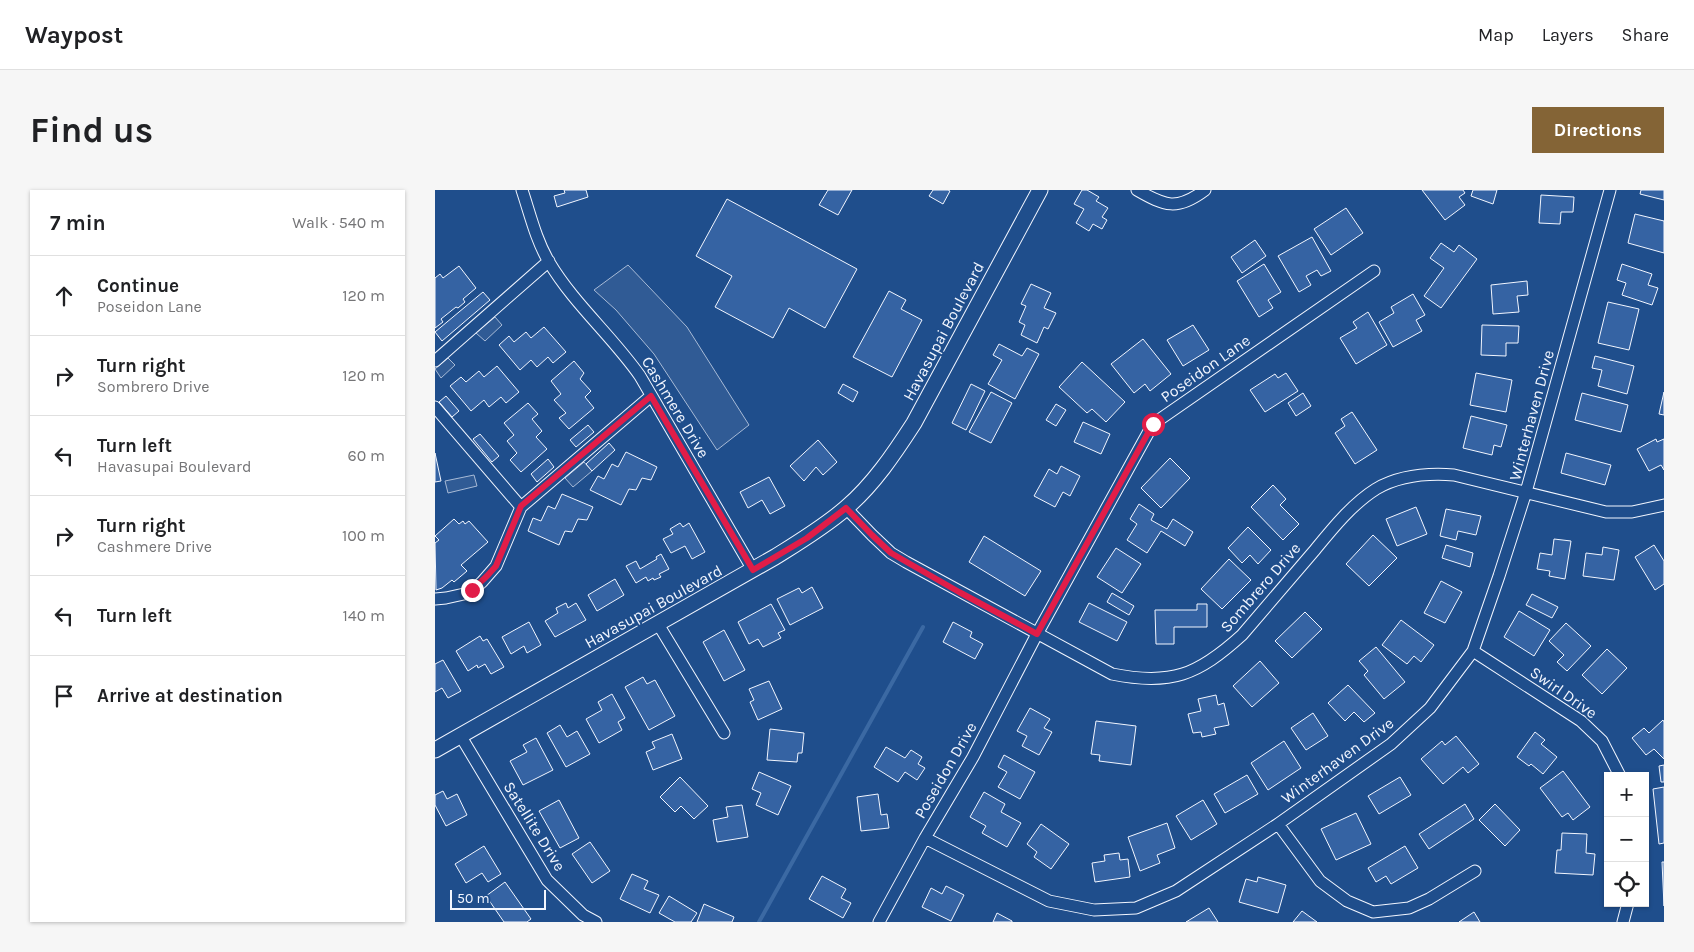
<!DOCTYPE html>
<html lang="en">
<head>
<meta charset="utf-8">
<style>
  body { margin:0; font-family:Karla,sans-serif; background:#f6f6f6; color:#202124 }
  .controls { position:absolute; right:15px; bottom:15px; display:grid; overflow:hidden; border-radius:0px; box-shadow:0 1px 4px #0004 }
  .controls button { width:45px; height:45px; display:grid; place-items:center; padding:0; border:0; border-bottom:1px solid #e0e0e0; background:#fff; color:#202124; font:25px sans-serif }
  .scale { position:absolute; left:15px; bottom:12px; width:96px; box-sizing:border-box; padding-left:5px; border:2px solid #f2f6ff; border-top:0; font-size:14px; line-height:18px; white-space:nowrap; color:#f2f6ff; -webkit-text-stroke:4px #1f4e8c; paint-order:stroke }
  .stop { position:absolute; width:15px; height:15px; margin:-11px; border:4px solid #e11d48; border-radius:50%; background:#fff }
  .stop.end { background:#e11d48; border-color:#fff; box-shadow:0 1px 5px #0008 }
  .list { margin:0; padding:0; list-style:none }
  h2 { display:flex; justify-content:space-between; align-items:center; height:65px; margin:0; padding:0 20px; font-size:21px }
  h2 small { font-size:16px; font-weight:400; color:#757577 }
  .list li { display:grid; grid-template-columns:32px 1fr auto; gap:15px; align-items:center; box-sizing:border-box; height:80px; padding:0 20px; border-top:1px solid #e0e0e0 }
  .list b { display:block; font-size:19px; white-space:nowrap }
  .list p { margin:0; font-size:16px; white-space:nowrap; color:#757577 }
  .list em { font-size:16px; font-style:normal; color:#757577 }
  .icon { flex:none; width:28px; height:28px; fill:none; stroke:currentColor; stroke-width:2; stroke-linecap:round; stroke-linejoin:round }
  .map { position:relative; flex:none; width:1229px; height:732px; overflow:hidden; border-radius:0px }
  header { display:flex; align-items:center; gap:30px; box-sizing:border-box; height:70px; padding:0 25px; background:#fff; border-bottom:1px solid #e0e0e0 }
  header strong { font-size:24px }
  nav { display:flex; gap:28px; margin-inline-start:auto; font-size:18px }
  .intro { display:flex; align-items:center; justify-content:space-between; box-sizing:border-box; height:120px; padding:0 30px }
  h1 { margin:0; font-size:35px }
  .button { padding:12px 22px; border-radius:0px; background:#846436; color:#fff; font-size:18px; font-weight:700 }
  main { display:flex; gap:30px; padding:0 30px }
  aside { flex:1; background:#fff; border-radius:0px; box-shadow:0 1px 4px #0004 }
  .map>svg:first-child { display:block }
  .parking { fill:#305b95; stroke:#a8bbd7 }
  .lines { fill:none; stroke-linecap:round; stroke-linejoin:round }
  .stream { stroke:#3b69a3; stroke-width:4 }
  .building { fill:#3563a3; stroke:#f2f6ff }
  .minor-casing { stroke:#f2f6ff; stroke-width:13 }
  .tertiary-casing { stroke:#f2f6ff; stroke-width:17 }
  .minor { stroke:#1f4e8c; stroke-width:11 }
  .tertiary { stroke:#1f4e8c; stroke-width:15 }
  .route { stroke:#e11d48; stroke-width:6 }
  .labels { text-anchor:middle; stroke-width:4; stroke-linejoin:round; paint-order:stroke }
  .street-label { font-size:16px; fill:#f2f6ff; stroke:#1f4e8c }
</style>
</head>
<body>
<header>
<strong>Waypost</strong>
<nav><a>Map</a><a>Layers</a><a>Share</a></nav>
</header>
<div class="intro"><h1>Find us</h1><a class="button">Directions</a></div>
<main>
<aside>
<h2>7 min<small>Walk · 540 m</small></h2>
<ul class="list">
<li><svg class="icon" aria-label="ahead" viewBox="0 0 24 24"><path d="M12 20V5M6 11l6-6 6 6"/></svg><div><b>Continue</b><p>Poseidon Lane</p></div><em>120 m</em></li>
<li><svg class="icon" aria-label="right" viewBox="0 0 24 24"><path d="M7 20v-9h11M14 6l5 5-5 5"/></svg><div><b>Turn right</b><p>Sombrero Drive</p></div><em>120 m</em></li>
<li><svg class="icon" aria-label="left" viewBox="0 0 24 24"><path d="M17 20v-9H6M10 6l-5 5 5 5"/></svg><div><b>Turn left</b><p>Havasupai Boulevard</p></div><em>60 m</em></li>
<li><svg class="icon" aria-label="right" viewBox="0 0 24 24"><path d="M7 20v-9h11M14 6l5 5-5 5"/></svg><div><b>Turn right</b><p>Cashmere Drive</p></div><em>100 m</em></li>
<li><svg class="icon" aria-label="left" viewBox="0 0 24 24"><path d="M17 20v-9H6M10 6l-5 5 5 5"/></svg><div><b>Turn left</b></div><em>140 m</em></li>
<li><svg class="icon" aria-label="arrive" viewBox="0 0 24 24"><path d="M6 21V4h12l-3 4 3 4H6"/></svg><div><b>Arrive at destination</b></div></li>
</ul>
</aside>
<div class="map">
<svg width="1229" height="732" viewBox="0 0 1229 732">
  <rect width="100%" height="100%" fill="#1f4e8c"/>
  <path class="parking" d="M193,75L252,137L314,235L282,260L219,164L181,120L159,100Z
    M60,127L67,135L50,151L41,143Z
    M13,168L20,175L6,188L0,179Z
    M149,272L157,281L138,297L130,288Z
    M39,285L42,296L13,303L10,291Z"/>
  <g class="lines">
    <path class="stream" d="M324,732L488,437"/>
  </g>
  <path class="building" d="M129,0H151L153,7L122,17L119,6L130,3Z
    M393,0H417L403,25L384,15Z
    M498,0H513L515,1L508,14L494,6Z
    M647,0H652L664,7L661,11L673,18L667,27L672,30L667,39L658,34L654,41L641,33L649,19L639,14Z
    M987,0H1028L1030,3L1024,7L1030,15L1010,30Z
    M1038,0H1062L1058,14L1036,6Z
    M1206,0H1229V10L1205,4Z
    M1106,5L1139,7L1138,22H1126L1125,34L1104,33Z
    M292,9L422,79L390,138L354,118L338,148L280,117L297,86L261,66Z
    M911,18L928,43L896,65L879,39Z
    M1200,24L1229,31V63L1193,53Z
    M877,47L896,81L886,86L882,80L871,86L876,95L864,102L843,66Z
    M820,50L831,66L807,83L796,67Z
    M1006,53L1019,62L1024,55L1042,69L1006,118L989,106L1009,78L995,68Z
    M829,74L846,102L833,110L838,118L824,127L802,91Z
    M1187,74L1217,84L1213,95L1223,98L1217,115L1187,105L1191,93L1182,90Z
    M24,76L41,98L28,109L30,112L23,118L21,117L6,129L8,132L0,138V88L5,84L8,88Z
    M1092,91L1093,105L1082,106L1084,122L1058,124L1056,95Z
    M596,94L616,103L609,118L621,123L613,139L609,137L602,153L586,145L590,135L584,132L591,116L586,114Z
    M454,101L471,110L466,119L487,130L457,187L418,167Z
    M48,102L55,110L7,151L0,142Z
    M978,104L990,125L981,130L987,141L958,157L944,132L959,123L956,117Z
    M1173,112L1204,119L1194,160L1163,153Z
    M933,122L952,155L921,174L905,148L922,138L918,132Z
    M758,135L774,160L748,176L732,150Z
    M1047,135L1084,136L1083,153H1071V166L1046,165Z
    M109,137L131,162L118,173L113,167L102,177L96,170L85,180L64,155L74,146L79,152L91,142L96,148Z
    M708,149L736,184L715,201L710,194L699,203L676,174Z
    M564,154L587,166L592,158L604,164L580,209L553,194L567,170L558,165Z
    M1160,166L1199,176L1192,204L1163,196L1167,180L1157,178Z
    M139,171L149,183L145,189L156,201L150,207L159,218L134,239L124,228L131,223L119,210L126,204L116,191Z
    M647,172L690,212L671,232L657,219L652,223L624,197Z
    M62,176L84,202L71,213L66,207L54,217L49,210L36,221L15,196L26,187L31,192L44,181L49,187Z
    M851,183L863,201L830,222L815,200L840,184L843,188Z
    M1041,183L1077,190L1071,222L1035,215Z
    M408,194L423,202L418,212L403,203Z
    M536,194L550,201L531,240L517,233Z
    M556,202L577,213L556,253L534,242Z
    M1229,202V225L1224,224Z
    M868,203L876,216L861,226L853,213Z
    M1147,203L1193,215L1186,242L1140,230Z
    M11,206L24,221L17,227L4,212Z
    M93,213L103,224L97,229L107,241L101,247L112,259L86,282L75,270L82,263L72,251L79,245L69,233Z
    M621,214L631,220L621,236L611,230Z
    M917,222L942,260L920,274L900,243L910,236L906,229Z
    M1036,226L1072,235L1066,257L1059,255L1057,265L1028,258Z
    M648,232L675,244L666,264L639,252Z
    M153,235L159,242L141,257L135,250Z
    M45,244L64,266L57,272L38,249Z
    M1221,249L1222,252L1229,249V280L1226,275L1214,281L1202,259Z
    M383,250L402,272L388,285L381,277L369,291L355,276Z
    M174,253L180,260L157,281L151,274Z
    M191,262L222,277L216,290L207,288L201,300L194,299L186,315L155,300L163,286L169,289L177,274L183,277Z
    M0,263L6,291L0,292Z
    M1131,263L1176,275L1170,295L1126,283Z
    M735,268L755,288L726,318L706,298Z
    M113,269L119,277L102,292L96,284Z
    M626,276L645,286L635,306L628,302L620,317L599,306L614,279L622,284Z
    M334,287L350,316L335,324L327,310L313,318L305,302Z
    M838,295L851,309L845,315L864,334L848,350L816,317Z
    M127,304L158,317L152,330L143,329L137,342L130,341L124,355L93,341L98,328L106,331L113,316L120,319Z
    M704,314L719,324L716,330L732,339L738,329L758,342L750,356L726,341L712,363L692,350L702,334L695,329Z
    M981,317L992,344L962,356L951,329Z
    M1011,319L1046,326L1041,345L1023,341L1021,350L1005,346Z
    M19,329L24,334L28,331L30,334L34,331L53,352L26,375L32,381L19,392L17,390L7,398L1,400L0,353L4,350L0,346Z
    M245,333L248,337L254,333L270,362L257,369L250,356L236,363L228,349L238,344L235,339Z
    M813,337L836,360L823,374L815,365L807,373L793,358Z
    M938,345L962,368L934,396L911,374Z
    M549,346L606,381L590,406L534,372Z
    M1119,349L1136,351L1130,389L1114,386L1115,381L1102,379L1105,363L1117,365Z
    M1011,355L1038,363L1035,377L1007,368Z
    M1219,355L1229,371V394L1220,400L1200,367Z
    M1168,357L1184,360L1179,390L1148,386L1151,363L1167,365Z
    M681,358L706,374L687,403L662,387Z
    M226,364L234,379L224,384L226,387L219,390L218,388L213,391L211,387L201,393L191,376L201,371L205,379L222,369L221,367Z
    M794,369L816,390L787,419L766,399Z
    M180,389L189,405L162,421L153,405Z
    M1006,391L1027,402L1010,433L989,423Z
    M377,397L388,418L355,435L342,409L364,398L367,403Z
    M677,403L699,416L694,425L672,412Z
    M1097,404L1123,417L1117,428L1091,415Z
    M131,413L133,418L141,413L151,430L120,447L110,431L123,423L121,418Z
    M654,413L692,432L682,451L644,432Z
    M336,414L350,440L343,443L346,448L328,457L323,449L314,454L303,432Z
    M762,414H772V437H739V454H721L720,420H762Z
    M1084,421L1115,440L1099,466L1069,447Z
    M870,422L887,439L857,468L840,451Z
    M966,430L999,455L986,472L979,466L972,474L947,455Z
    M94,432L106,455L92,463L89,456L76,464L67,447Z
    M518,432L537,442L535,447L548,454L540,469L508,452Z
    M1131,433L1156,456L1132,481L1122,472L1129,465L1114,451Z
    M289,440L310,480L289,491L268,452Z
    M45,446L48,451L52,449L69,477L56,484L50,474L43,478L42,475L33,481L21,461Z
    M941,457L970,492L949,509L929,485L933,481L924,471Z
    M1172,459L1192,478L1167,504L1147,485Z
    M8,470L26,501L13,508L7,498L0,502V474Z
    M825,471L844,493L817,517L798,496Z
    M208,487L212,494L220,490L240,526L214,540L190,497Z
    M334,491L347,519L323,530L315,512L319,510L314,499Z
    M913,495L940,523L929,532L919,522L910,531L893,513Z
    M177,504L190,528L183,532L187,540L164,553L151,529L167,520L163,512Z
    M781,505L783,515L789,513L794,535L779,538L781,544L767,547L766,542L758,543L753,524L766,521L763,509Z
    M595,518L615,529L609,538L617,542L604,565L587,556L592,546L582,541Z
    M878,523L893,546L871,560L856,538Z
    M1228,530L1229,532V569L1219,559L1211,565L1197,548L1209,538L1214,543Z
    M661,531L701,536L696,575L664,571L665,565L656,564Z
    M125,535L132,547L142,541L155,564L131,577L112,543Z
    M335,539L369,543L367,563H363L362,572L332,570Z
    M1100,542L1110,550L1106,554L1122,567L1108,584L1096,574L1094,576L1082,567Z
    M237,544L247,569L218,580L211,562L220,558L217,552Z
    M1021,546L1044,574L1033,583L1028,577L1008,594L986,569L1007,551L1010,555Z
    M101,548L118,580L88,595L75,571L92,562L88,555Z
    M849,551L866,578L833,600L816,573Z
    M451,557L470,568L476,560L487,567L483,574L490,578L482,590L470,582L463,592L439,577Z
    M569,565L600,582L585,609L563,597L572,582L563,577Z
    M1229,575V592H1226L1224,576Z
    M1128,581L1155,617L1138,630L1133,623L1127,627L1105,598Z
    M324,582L356,596L343,625L321,615L326,603L317,599Z
    M812,585L823,604L790,623L779,604Z
    M245,587L273,616L259,629L246,616L240,622L225,607Z
    M965,587L976,605L944,624L933,606Z
    M1229,597V653L1224,654L1218,599Z
    M8,601L12,609L22,604L32,625L11,636L0,615V605Z
    M549,602L570,614L566,622L586,633L572,657L547,643L551,636L535,627Z
    M443,604L446,625L452,624L454,638L426,641L422,607Z
    M124,610L144,648L125,658L104,621Z
    M768,610L782,634L756,650L741,626Z
    M1030,614L1039,629L994,659L984,644Z
    M1060,614L1085,640L1070,656L1044,630Z
    M307,615L313,647L282,652L278,630L293,627L291,617Z
    M921,623L936,654L901,670L886,639Z
    M732,633L740,658L722,665L725,673L705,681L693,647Z
    M606,634L634,654L616,679L599,667L602,662L592,654Z
    M1127,643L1152,644L1151,663L1160,664L1158,685L1120,683L1122,660H1126Z
    M155,652L175,681L157,693L137,664Z
    M49,656L66,684L53,692L47,683L31,693L20,674Z
    M970,656L983,678L956,694L951,686L941,692L933,678Z
    M684,663L685,670L693,669L695,687L660,692L657,673L670,671L669,665Z
    M1227,672H1229V716Z
    M197,684L213,691L209,699L224,705L215,723L185,709Z
    M387,686L411,699L406,708L416,713L408,728L374,709Z
    M823,687L851,695L843,723L804,712L811,689L822,692Z
    M70,692L96,729L92,732H69L51,706Z
    M511,696L529,705L516,731L487,717L496,698L507,704Z
    M234,706L262,723L256,732H240L224,723Z
    M269,714L299,727L297,732H262Z
    M774,718L783,732H751Z
    M867,721L882,732H858Z
    M1039,722L1045,732H1024Z
    M562,723L577,731V732H558Z"/>
  <g class="lines">
    <g class="minor-casing">
      <path id="minor" d="M87,0C95,24 101,50 114,72C139,114 177,146 205,186L318,380
        M702,0C730,16 742,21 770,0
        M0,171L114,71
        M0,217L86,317
        M411,318L437,345L456,363L471,372L677,484C736,496 763,485 807,445C831,417 855,389 879,361C897,339 917,314 941,299C965,285 993,283 1019,285L1171,322H1197L1229,315
        M0,409L11,408L29,404L37,401L47,392L61,376L86,317L216,206
        M223,434L289,543
        M1038,461L1146,531L1167,551L1185,586
        M25,545L112,690L148,725L161,732
        M843,634L885,691L912,711L938,722L974,718L994,709L1040,681
        M490,648L614,711L659,720L701,718L741,701L843,634L956,554L995,518L1038,461L1064,386L1091,302L1175,0
        M444,732L490,648L538,567L602,444L718,234L939,81
        M1188,732L1193,713"/>
    </g>
    <g class="tertiary-casing">
      <path id="tertiary" d="M0,560L340,367C364,352 389,337 411,318C438,295 459,264 479,233L605,0"/>
    </g>
    <use href="#minor" class="minor"/>
    <use href="#tertiary" class="tertiary"/>
  </g>
  <g class="lines">
    <path class="route" d="M37,400L52,386L61,376L86,316L216,206L318,380L372,348L411,318L437,345L456,363L524,402L602,444L718,234"/>
  </g>
  <g class="labels">
    <g class="street-label">
      <text transform="translate(508 141) rotate(-62)" y="6">Havasupai Boulevard</text>
      <text transform="translate(770 178) rotate(-35)" y="6">Poseidon Lane</text>
      <text transform="translate(241 217) rotate(59)" y="6">Cashmere Drive</text>
      <text transform="translate(1096 225) rotate(-75)" y="6">Winterhaven Drive</text>
      <text transform="translate(825 397) rotate(-49)" y="6">Sombrero Drive</text>
      <text transform="translate(218 416) rotate(-29)" y="6">Havasupai Boulevard</text>
      <text transform="translate(1129 502) rotate(35)" y="6">Swirl Drive</text>
      <text transform="translate(902 570) rotate(-36)" y="6">Winterhaven Drive</text>
      <text transform="translate(510 580) rotate(-60)" y="6">Poseidon Drive</text>
      <text transform="translate(100 636) rotate(58)" y="6">Satellite Drive</text>
    </g>
  </g>
</svg>
<div class="controls">
<button>+</button>
<button>−</button>
<button><svg class="icon" aria-label="locate" viewBox="0 0 24 24"><circle cx="12" cy="12" r="6"/><path d="M12 2v4M12 18v4M2 12h4M18 12h4"/></svg></button>
</div>
<div class="scale">50 m</div>
<div class="stop" style="left:718px;top:234px"></div>
<div class="stop end" style="left:37px;top:400px"></div>
</div>
</main>
</body>
</html>
